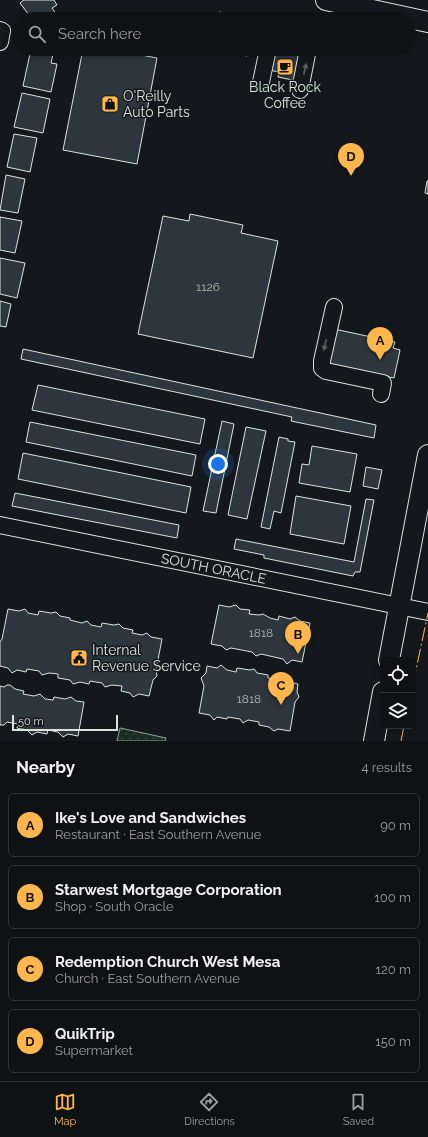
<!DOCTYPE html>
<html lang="en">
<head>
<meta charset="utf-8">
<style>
  body { margin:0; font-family:Raleway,sans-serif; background:#1d2022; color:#f1f3f6 }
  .controls { position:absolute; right:12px; bottom:12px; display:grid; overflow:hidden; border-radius:6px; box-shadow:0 2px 6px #0003 }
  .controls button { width:36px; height:36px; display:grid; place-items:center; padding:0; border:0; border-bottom:1px solid #2f3234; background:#0f1215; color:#f1f3f6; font:20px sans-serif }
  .scale { position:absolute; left:12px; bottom:10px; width:106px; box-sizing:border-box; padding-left:4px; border:2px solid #d8e6dc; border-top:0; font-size:11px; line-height:14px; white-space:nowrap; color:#d8e6dc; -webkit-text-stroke:3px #14181c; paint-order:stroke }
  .you { position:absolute; left:218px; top:464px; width:14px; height:14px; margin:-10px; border:3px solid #fff; border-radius:50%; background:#1a73e8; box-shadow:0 0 0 6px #1a73e833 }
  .badge { display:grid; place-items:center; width:26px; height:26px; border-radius:50%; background:#ffb74d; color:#111; font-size:13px; font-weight:700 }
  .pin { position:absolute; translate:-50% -33px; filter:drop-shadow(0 1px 2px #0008) }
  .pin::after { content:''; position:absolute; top:21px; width:14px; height:12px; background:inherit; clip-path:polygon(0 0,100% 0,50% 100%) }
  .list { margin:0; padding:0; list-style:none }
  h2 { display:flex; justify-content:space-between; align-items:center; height:52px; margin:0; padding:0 16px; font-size:17px }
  h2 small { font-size:13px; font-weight:400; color:#9b9ea0 }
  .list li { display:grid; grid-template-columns:26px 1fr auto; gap:12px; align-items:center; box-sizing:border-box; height:64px; margin:0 8px 8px; padding:0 8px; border:1px solid #2f3234; border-radius:6px }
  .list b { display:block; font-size:15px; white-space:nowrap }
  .list p { margin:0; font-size:13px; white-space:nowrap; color:#9b9ea0 }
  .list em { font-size:13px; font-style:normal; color:#9b9ea0 }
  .icon { flex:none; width:22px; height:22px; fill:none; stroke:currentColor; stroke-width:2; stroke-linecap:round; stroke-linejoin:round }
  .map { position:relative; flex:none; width:428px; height:741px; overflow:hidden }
  .search { position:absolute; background:#0f1215; box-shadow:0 2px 6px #0003; left:12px; right:12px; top:12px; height:44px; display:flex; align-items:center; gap:10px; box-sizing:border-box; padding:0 14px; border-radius:22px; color:#9b9ea0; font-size:15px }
  .sheet { height:340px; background:#0f1215 }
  nav { display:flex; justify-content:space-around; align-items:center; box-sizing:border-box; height:56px; border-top:1px solid #2f3234; background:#0f1215; font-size:11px; color:#9b9ea0 }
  nav a { display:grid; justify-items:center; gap:2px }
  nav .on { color:#ffb74d }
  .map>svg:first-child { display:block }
  .park { fill:url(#park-dots); stroke:#939e99 }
  .building { fill:#2c363c; stroke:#d8e6dc }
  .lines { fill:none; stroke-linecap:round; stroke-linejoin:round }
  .minor-casing { stroke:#d8e6dc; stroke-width:18 }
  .major-casing { stroke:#d8e6dc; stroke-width:22 }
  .minor { stroke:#14181c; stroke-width:16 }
  .major { stroke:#14181c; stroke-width:20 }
  .power { stroke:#ffb74d; stroke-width:1; stroke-dasharray:14 3 2 3; stroke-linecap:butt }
  .oneway { fill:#59605f }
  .labels { text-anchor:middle; stroke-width:3; stroke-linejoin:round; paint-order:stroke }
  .number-label { font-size:12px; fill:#adbab4 }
  .poi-label { font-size:14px; fill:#d8e6dc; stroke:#14181c; text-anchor:start }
  .street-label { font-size:14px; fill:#d8e6dc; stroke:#14181c }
</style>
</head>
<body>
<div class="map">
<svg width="428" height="741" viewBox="0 0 428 741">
  <defs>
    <pattern id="park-dots" width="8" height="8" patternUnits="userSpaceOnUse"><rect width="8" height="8" fill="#1a2d24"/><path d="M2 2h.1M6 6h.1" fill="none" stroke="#3b4b43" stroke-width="1.8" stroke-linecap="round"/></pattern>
  </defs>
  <rect width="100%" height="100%" fill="#14181c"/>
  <path class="park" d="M120,728L166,738L165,741H117Z"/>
  <path class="building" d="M24,0H54L57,5L52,8L60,19H32L20,3Z
    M219,12L252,19H217Z
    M31,49L53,54L51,63L57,64L51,92L23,86Z
    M83,49H110L157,58L137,164L63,150Z
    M215,49H249L247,56Z
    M274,49H300L297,81L278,77L279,72L269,70Z
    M22,93L50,99L43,133L14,127Z
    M14,134L37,138L30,172L7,167Z
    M6,175L25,179L18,213L0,210Z
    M427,181H428V194L425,193Z
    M190,214L243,225L241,233L278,241L253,358L138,334L163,216L189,221Z
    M0,217L22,221L15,253L0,250Z
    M0,258L25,263L17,298L0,294Z
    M0,301L11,304L6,327L0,326Z
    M334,329L395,342L393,348L400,350L394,378L330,365L327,360Z
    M23,349L376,425L374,438L291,421L292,417L21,359Z
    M38,385L205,419L200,444L32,410Z
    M222,421L234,424L216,513L203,511Z
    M30,422L196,455L192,476L26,442Z
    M246,427L266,431L247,519L228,515Z
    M279,437L288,439V441L295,442L281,513L274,511L270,529L261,527Z
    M312,446L357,454L350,492L299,483L302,464L309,465Z
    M23,453L191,487L186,513L18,479Z
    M366,467L382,470L378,489L363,486Z
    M15,493L179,525L177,538L12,506Z
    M296,496L351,506L344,544L290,534Z
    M366,499L374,500L360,572H355L353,576L264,558V555L234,549L236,539L354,562Z
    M219,605L229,607L236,605L240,609L250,610L249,614L259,615L263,614L270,618L278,620L279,616L290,619L295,617L300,621L310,623L302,662L292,660L287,664L283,659L261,654L256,656L252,652L231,648L226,650L222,646L211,644Z
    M8,609L19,611L25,609L28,613L38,615L39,611L51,613L56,612L60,616L70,618V620L82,623L87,621L91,625L101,627L102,623L114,625L119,624L123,628L133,630L132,633L142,635L147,633L151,637L162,639L156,670L157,676L153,680L149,696L139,694L133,697L130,693L121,691L122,686L112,685L105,687L102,683L90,681L89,684L80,682L73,684L70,680L58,678V674L49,673L42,675L39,671L27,669L26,672L17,670L12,673L8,668L0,666V642L2,639Z
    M221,665L227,670L236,672L237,668L250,670L254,669L257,673L268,675V678L277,680L283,678L289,682L298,684L297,692L299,697L295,702L290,731L278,729L274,731L269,727L259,725V722L248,720L243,723L240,719L228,717L227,719L217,717L214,720L210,715L199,713L204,686L201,678L206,673L207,666L217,668Z
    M7,685H10L15,689L24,691L23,694L34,696L40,694L45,699L53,700L54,697L65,699L71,697L76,701L84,702L78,736L68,734L63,737L58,732L48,730L47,734L37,732L32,735L27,730L17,728L18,724L7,722L4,725H0V686L4,687Z"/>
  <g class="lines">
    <g class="minor-casing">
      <g id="minor">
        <path d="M0,30L2,31L0,42"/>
        <path d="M261,82L268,49"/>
        <path d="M300,90L308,49"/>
        <path d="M334,307L322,361V368L326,371L383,383L381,394"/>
        <path id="s1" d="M0,525L428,612"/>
      </g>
    </g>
    <g class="major-casing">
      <path id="major" d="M326,0L428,22
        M389,660L428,455
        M374,741L383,692"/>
    </g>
    <use href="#minor" class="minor"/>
    <use href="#major" class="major"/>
    <path class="power" d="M413,684L428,613
      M401,741L404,726"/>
  </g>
  <defs><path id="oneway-solid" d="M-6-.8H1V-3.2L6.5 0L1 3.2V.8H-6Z"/></defs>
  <g class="oneway">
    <use href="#oneway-solid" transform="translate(305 69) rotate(-77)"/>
    <use href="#oneway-solid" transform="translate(325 345) rotate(102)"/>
  </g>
  <defs>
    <g id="cafe-square" transform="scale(0.9)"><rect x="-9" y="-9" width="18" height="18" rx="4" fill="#ffb74d" stroke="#14181c"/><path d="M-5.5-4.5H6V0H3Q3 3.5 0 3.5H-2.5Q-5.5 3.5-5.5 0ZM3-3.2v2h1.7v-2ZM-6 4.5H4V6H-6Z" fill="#111"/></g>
    <g id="shop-square" transform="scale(0.9)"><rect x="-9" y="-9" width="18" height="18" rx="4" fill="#ffb74d" stroke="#14181c"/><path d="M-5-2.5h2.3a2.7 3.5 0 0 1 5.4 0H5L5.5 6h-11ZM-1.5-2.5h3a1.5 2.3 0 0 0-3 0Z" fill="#111"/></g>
    <g id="civic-square" transform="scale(0.9)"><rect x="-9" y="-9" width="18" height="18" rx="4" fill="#ffb74d" stroke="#14181c"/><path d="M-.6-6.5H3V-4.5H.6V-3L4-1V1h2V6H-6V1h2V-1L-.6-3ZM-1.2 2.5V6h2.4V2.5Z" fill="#111"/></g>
  </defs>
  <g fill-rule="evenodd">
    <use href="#cafe-square" x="285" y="67"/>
    <use href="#shop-square" x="110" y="104"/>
    <use href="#civic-square" x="79" y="658"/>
  </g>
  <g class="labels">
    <g class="number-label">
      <text x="208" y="291">1126</text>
      <text x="261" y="637">1818</text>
      <text x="249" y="703">1818</text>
    </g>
    <g class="poi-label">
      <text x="285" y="92" text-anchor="middle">Black Rock<tspan x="285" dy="16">Coffee</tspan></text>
      <text x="123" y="101">O'Reilly<tspan x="123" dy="16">Auto Parts</tspan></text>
      <text x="92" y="655">Internal<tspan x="92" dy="16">Revenue Service</tspan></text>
    </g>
    <g class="street-label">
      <text dy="5" stroke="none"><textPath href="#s1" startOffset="218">SOUTH ORACLE</textPath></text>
    </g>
  </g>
</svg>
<div class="controls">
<button><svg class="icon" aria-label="locate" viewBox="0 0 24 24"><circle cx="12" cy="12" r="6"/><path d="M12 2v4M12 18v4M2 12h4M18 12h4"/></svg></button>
<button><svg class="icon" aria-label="layers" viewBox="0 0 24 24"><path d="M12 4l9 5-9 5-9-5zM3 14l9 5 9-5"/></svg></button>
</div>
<div class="scale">50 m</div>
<div class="you"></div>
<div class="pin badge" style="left:380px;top:360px">A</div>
<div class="pin badge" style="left:298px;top:654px">B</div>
<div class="pin badge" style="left:281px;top:705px">C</div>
<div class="pin badge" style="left:351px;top:176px">D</div>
<div class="search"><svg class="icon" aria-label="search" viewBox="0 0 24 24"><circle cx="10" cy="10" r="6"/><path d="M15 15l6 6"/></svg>Search here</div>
</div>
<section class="sheet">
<h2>Nearby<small>4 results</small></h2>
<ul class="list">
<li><span class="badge">A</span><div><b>Ike's Love and Sandwiches</b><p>Restaurant · East Southern Avenue</p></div><em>90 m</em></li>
<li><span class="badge">B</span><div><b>Starwest Mortgage Corporation</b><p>Shop · South Oracle</p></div><em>100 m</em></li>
<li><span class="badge">C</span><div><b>Redemption Church West Mesa</b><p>Church · East Southern Avenue</p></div><em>120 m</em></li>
<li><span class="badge">D</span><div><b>QuikTrip</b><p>Supermarket</p></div><em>150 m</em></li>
</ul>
</section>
<nav>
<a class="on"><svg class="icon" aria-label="map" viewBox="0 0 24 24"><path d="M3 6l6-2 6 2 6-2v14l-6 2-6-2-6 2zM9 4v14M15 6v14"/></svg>Map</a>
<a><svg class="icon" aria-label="directions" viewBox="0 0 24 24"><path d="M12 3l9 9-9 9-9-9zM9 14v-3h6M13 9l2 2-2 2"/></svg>Directions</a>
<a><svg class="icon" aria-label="saved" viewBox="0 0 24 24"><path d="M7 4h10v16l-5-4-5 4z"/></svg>Saved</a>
</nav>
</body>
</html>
